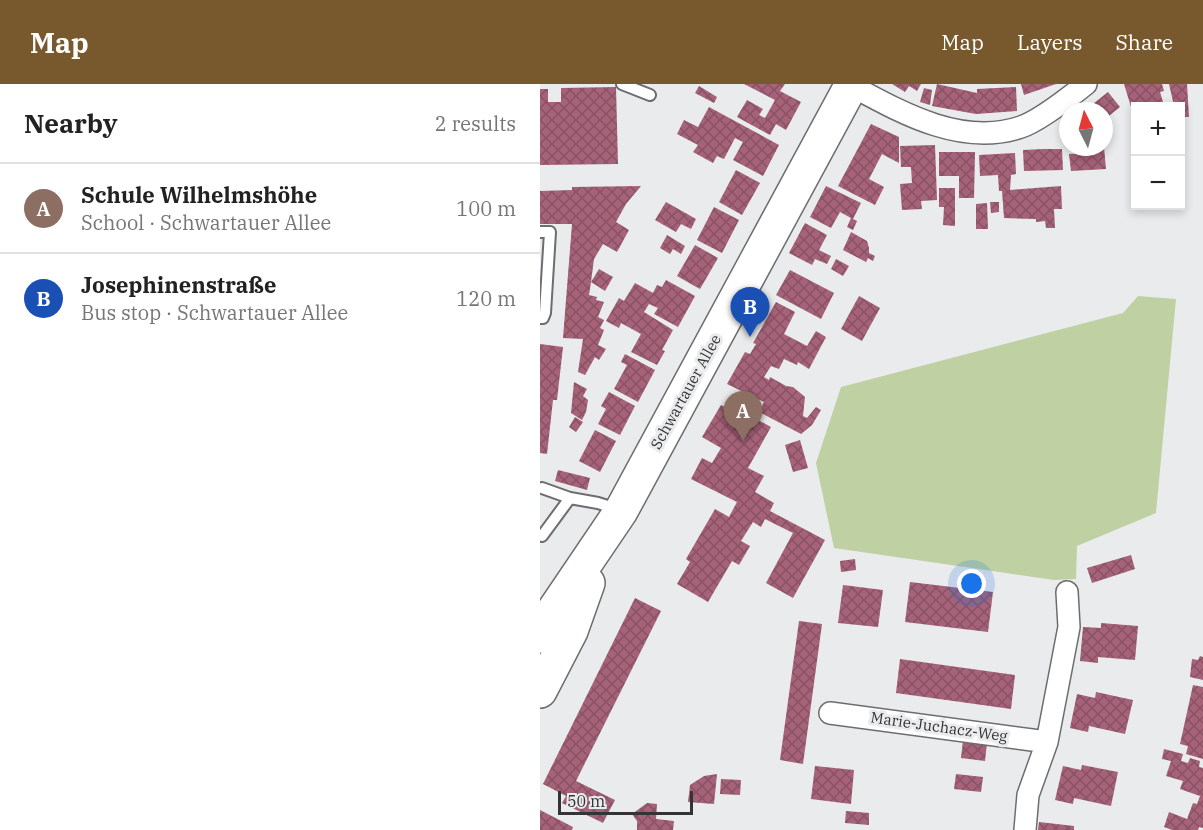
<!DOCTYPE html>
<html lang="en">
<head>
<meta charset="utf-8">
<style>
  body { margin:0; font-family:"IBM Plex Serif",serif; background:#f2f2f2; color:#222 }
  .controls { position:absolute; right:18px; top:18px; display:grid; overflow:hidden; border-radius:0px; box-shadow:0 3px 9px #0003 }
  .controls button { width:54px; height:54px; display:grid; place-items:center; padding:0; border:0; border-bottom:2px solid #e0e0e0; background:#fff; color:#222; font:30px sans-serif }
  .compass { position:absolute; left:519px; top:18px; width:54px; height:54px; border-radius:50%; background:#fff; box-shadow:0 3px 9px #0003; rotate:354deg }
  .scale { position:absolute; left:18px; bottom:15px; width:135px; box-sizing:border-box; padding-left:6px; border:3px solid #343435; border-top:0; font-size:16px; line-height:21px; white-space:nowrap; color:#343435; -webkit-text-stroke:4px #eaebed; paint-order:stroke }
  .you { position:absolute; left:432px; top:500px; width:21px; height:21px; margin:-15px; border:4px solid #fff; border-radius:50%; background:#1a73e8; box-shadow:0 0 0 9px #1a73e833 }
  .badge { display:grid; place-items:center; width:39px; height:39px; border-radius:50%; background:#78592e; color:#fff; font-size:20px; font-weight:700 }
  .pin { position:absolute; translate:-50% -50px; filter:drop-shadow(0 2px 3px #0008) }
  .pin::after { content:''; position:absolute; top:32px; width:21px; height:18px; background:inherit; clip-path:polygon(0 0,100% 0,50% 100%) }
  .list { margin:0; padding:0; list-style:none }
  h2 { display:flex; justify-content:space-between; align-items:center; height:78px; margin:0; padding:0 24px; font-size:26px }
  h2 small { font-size:20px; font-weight:400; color:#767676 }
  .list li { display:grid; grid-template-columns:39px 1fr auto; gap:18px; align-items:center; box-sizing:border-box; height:90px; padding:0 24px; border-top:2px solid #e0e0e0 }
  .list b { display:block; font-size:22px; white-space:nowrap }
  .list p { margin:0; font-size:20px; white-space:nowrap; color:#767676 }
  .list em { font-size:20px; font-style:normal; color:#767676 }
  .map { position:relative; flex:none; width:663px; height:746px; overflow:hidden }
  header { display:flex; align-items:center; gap:36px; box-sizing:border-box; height:84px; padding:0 30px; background:#78592e; color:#fff }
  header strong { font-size:28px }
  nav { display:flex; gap:33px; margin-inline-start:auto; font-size:21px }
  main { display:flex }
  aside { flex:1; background:#fff }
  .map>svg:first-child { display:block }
  .grass { fill:#bfd1a2 }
  .building { fill:url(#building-cross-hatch) }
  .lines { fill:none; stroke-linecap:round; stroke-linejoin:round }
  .service-casing { stroke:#6d6d6f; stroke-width:14 }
  .minor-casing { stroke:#6d6d6f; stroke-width:24 }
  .primary-casing { stroke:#6d6d6f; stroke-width:36 }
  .service { stroke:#fff; stroke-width:10 }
  .minor { stroke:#fff; stroke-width:21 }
  .primary { stroke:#fff; stroke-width:33 }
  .labels { text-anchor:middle; stroke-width:6; stroke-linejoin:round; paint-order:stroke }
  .street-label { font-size:15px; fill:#343435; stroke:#eaebed }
</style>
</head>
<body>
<header>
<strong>Map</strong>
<nav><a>Map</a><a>Layers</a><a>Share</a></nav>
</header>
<main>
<aside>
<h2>Nearby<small>2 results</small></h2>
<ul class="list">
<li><span class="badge" style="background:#8d6e63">A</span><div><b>Schule Wilhelmshöhe</b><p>School · Schwartauer Allee</p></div><em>100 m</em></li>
<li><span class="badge" style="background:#1a4fb4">B</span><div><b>Josephinenstraße</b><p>Bus stop · Schwartauer Allee</p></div><em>120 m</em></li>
</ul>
</aside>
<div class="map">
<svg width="663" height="746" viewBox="0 0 663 746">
  <defs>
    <pattern id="building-cross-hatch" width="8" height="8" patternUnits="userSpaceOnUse" patternTransform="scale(1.5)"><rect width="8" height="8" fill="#a66278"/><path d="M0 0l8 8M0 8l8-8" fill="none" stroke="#885263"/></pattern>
  </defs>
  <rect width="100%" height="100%" fill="#eaebed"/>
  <path class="grass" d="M598,212L636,215L616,429L537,462L536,495L514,496L294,464L276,379L301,303L583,229Z"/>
  <path class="building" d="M204,0H245L240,7L261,18L246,46L236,40L230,51L197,33L207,16L223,25L219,31L225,34L235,16Z
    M352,0H381L377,7L369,2L365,8Z
    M397,0L437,9V5L476,3L477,27L436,30L392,22Z
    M481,0H516L484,11Z
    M584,0H622L624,7L620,8L623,18L607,22H596L595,36Z
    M629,0H647L649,33H640V22H634Z
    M159,2L177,13L174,19L155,9Z
    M76,3L78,80L0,81V5H8V18H21V4Z
    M384,4L392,6L390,21L380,18Z
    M568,8L580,23L564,36V27H544Z
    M169,23L239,61L223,92L193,76L203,58L195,54L184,75L177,72L173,79L153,68L158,61L137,50L144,36L158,43Z
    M331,40L359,53V79L342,70L329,95L344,103L335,121L298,102Z
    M395,61L397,116L381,117L382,125L362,126L360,100L372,99L371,83H361L360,62Z
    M550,63H564L566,85L531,87L529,70L550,69Z
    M503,65H522L523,86L484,87L483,66Z
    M399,68H435L434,114H419V92H399Z
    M475,69L476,90L471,91L470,106L521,102L522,125H514L515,144H506L505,137L496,138V135L464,134L462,107H459L458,91L440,92L439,71Z
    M196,86L220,99L202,131L179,118Z
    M101,102L86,120L76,138L89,146L77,168L63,160L54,175L51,198L59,185L73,193L65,207L51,198L49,211L57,213L56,216L64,218L58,233L64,236L60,244L64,246L58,261L66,265L59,276L55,273L45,291L38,288L43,255L23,254L32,140H0V107L32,106V103Z
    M286,102L321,119L313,135L317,137L313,146L307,143L311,134L300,128L291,144L270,133Z
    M399,104H415V142L403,141L404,123H399Z
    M126,118L156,135L151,145L141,140L136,148L115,136Z
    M450,118H459V128L451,129Z
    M447,119L448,145H436V120Z
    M174,123L199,136L182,169L157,156Z
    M265,139L287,151L279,166L291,172L287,180L275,175L272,181L249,169Z
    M311,148L327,157L329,164V169L335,172L333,177L328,174L326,178L303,166Z
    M127,151L145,162L141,170L133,165L130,170L120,164Z
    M155,161L178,174L160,205L137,192Z
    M296,175L309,182L303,192L291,185Z
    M250,186L294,209L281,235L236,211Z
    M126,196L155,212L138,243L114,230L118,224L109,220L104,228L133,246L122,266L125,267L117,281L91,268L101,250L81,239L79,244L66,237L79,214L84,217L95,199L113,209L117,201L122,203Z
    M319,212L340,224L322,257L301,245Z
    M236,218L255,228L244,250L267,262L276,247L286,253L269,285L258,278L257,281L244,275L239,285L231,282L224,293L229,296L230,293L246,302L253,303L265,313L263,332L267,334L276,323L281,326L272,341L261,350L219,328L224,318L187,300L205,268L210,270L216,260L213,259Z
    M0,260L23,263L17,316H13L7,370L0,369Z
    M85,270L115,286L98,318L74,305L87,281L81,278Z
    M34,298L47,305L43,312L48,316L46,328L42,336L31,329Z
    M69,308L95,322L80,351L58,340L66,325L61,322Z
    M181,321L199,331L202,327L231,343L208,384L224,392L215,408L234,419L230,427L285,456L253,514L226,499L253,449L225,435L221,443L213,438L201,457L210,462L199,481L192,477L168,518L137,500L150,478L146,475L175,425L189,433L197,418L151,395L162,374L172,379L181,364L162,353Z
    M35,333L43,338L36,348L29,343Z
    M55,346L76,357L60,388L39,377Z
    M260,356L268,384L253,388L245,361Z
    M18,386L50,394L47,406L15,397Z
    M591,471L595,485L552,499L547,484Z
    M315,475L316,486L301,488L300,477Z
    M370,498L453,508L448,548L365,538Z
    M303,501L343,506L338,543L298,539Z
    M95,514L121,527L36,697L75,716L63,739L22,719L26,712L3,700Z
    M259,537L282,540L263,680L240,676Z
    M561,539L598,542L595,576L558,573V579L540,577L543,543L561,544Z
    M660,572L663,573V596L650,593L652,575L658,576Z
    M360,575L475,591L471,625L356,609Z
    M653,601L663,603V675L646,670L648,662L640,660Z
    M556,608L593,616L585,650L549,642L548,648L530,644L537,610L555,614Z
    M423,656L447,659L445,677L421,674Z
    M624,665L643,670L641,677L648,679L650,674L660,677L659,683L663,684V744L659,743L658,746H632L624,743L629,728L647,735L653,719L657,720L660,712L640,705L643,697L626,692L631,677L622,675Z
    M542,681L578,688L571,722L534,714L533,720L515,716L523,682L541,686Z
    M275,682L314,686L311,720L271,715Z
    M177,690L174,720L148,718L150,701L164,692Z
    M416,690L443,693L441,708L414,705Z
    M181,695L201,696L200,711L180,710Z
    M107,719L117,720L116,735L134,737L133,746H97V737L92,730Z
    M0,726L33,743L32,746H0Z
    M306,727L329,729V741L305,739Z
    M499,738L534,742V746H498Z"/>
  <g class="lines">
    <g class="service-casing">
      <path id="service" d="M82,0L110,11
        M0,148H10L5,229L3,234H0
        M2,404L30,414
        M2,452L30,414L58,419L77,425"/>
    </g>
    <g class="minor-casing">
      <path id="minor" d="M312,2C362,29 422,63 481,43C499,37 531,12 546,0
        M290,629L507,658
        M485,746L488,711L507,658L529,543L527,508"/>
    </g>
    <g class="primary-casing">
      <path id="primary" d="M0,552L12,529L81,427L312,0
        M0,607L31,547L48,499"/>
    </g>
    <use href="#service" class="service"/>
    <use href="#minor" class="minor"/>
    <use href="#primary" class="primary"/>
  </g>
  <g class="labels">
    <g class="street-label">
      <text transform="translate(146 308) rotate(-61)" y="5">Schwartauer Allee</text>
      <text transform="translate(399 643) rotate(8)" y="5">Marie-Juchacz-Weg</text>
    </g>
  </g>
</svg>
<div class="controls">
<button>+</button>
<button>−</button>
</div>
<svg class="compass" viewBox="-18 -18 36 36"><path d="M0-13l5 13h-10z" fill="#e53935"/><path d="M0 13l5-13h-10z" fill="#767676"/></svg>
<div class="scale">50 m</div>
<div class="you"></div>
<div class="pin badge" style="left:203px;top:357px;background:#8d6e63">A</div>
<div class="pin badge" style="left:210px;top:253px;background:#1a4fb4">B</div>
</div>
</main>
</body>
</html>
